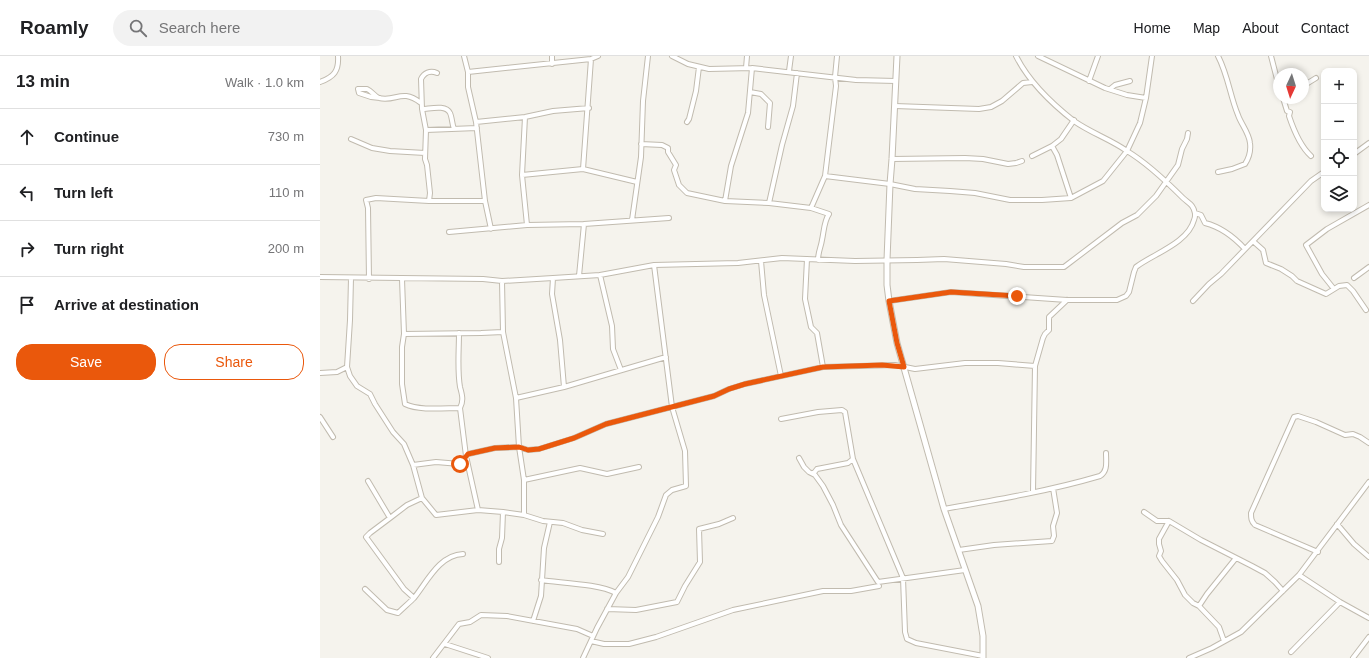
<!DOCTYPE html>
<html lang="en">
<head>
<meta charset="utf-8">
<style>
  body { margin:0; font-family:Arial,sans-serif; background:#f2f2f2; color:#202124 }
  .controls { position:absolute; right:12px; top:12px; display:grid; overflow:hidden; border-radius:8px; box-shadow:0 2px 6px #0003 }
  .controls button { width:36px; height:36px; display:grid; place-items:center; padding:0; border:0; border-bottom:1px solid #e0e0e0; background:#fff; color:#202124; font:20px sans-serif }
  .compass { position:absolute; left:953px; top:12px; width:36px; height:36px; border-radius:50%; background:#fff; box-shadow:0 2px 6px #0003; rotate:184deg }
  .stop { position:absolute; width:12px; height:12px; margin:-9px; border:3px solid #ea580c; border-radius:50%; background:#fff }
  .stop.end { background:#ea580c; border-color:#fff; box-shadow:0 1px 4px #0008 }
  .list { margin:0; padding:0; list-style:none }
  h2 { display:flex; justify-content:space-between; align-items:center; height:52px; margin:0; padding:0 16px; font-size:17px }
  h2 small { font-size:13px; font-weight:400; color:#757577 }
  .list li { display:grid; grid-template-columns:26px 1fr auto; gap:12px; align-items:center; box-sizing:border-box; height:56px; padding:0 16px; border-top:1px solid #e0e0e0 }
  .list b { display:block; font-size:15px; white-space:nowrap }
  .list em { font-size:13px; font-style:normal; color:#757577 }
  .actions { display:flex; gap:8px; padding:12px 16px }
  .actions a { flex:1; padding:9px 0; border:1px solid #ea580c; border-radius:16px; text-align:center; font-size:14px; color:#ea580c }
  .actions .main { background:#ea580c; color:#fff }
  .icon { flex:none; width:22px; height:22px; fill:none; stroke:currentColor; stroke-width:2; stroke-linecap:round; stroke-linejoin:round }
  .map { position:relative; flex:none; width:1049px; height:602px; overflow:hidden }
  header { display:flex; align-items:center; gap:24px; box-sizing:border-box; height:56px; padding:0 20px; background:#fff; border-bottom:1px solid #e0e0e0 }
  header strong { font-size:19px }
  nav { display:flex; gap:22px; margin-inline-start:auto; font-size:14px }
  .search { width:280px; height:36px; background:#f2f2f2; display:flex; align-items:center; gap:10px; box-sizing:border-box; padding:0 14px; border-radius:22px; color:#757577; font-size:15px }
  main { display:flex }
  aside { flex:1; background:#fff }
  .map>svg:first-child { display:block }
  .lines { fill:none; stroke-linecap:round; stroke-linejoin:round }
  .minor-casing { stroke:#c1bbaf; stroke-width:6 }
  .tertiary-casing { stroke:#c1bbaf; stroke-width:7 }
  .minor { stroke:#fff; stroke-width:4 }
  .tertiary { stroke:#fff; stroke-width:5 }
  .route { stroke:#ea580c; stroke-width:5 }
</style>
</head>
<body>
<header>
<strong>Roamly</strong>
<div class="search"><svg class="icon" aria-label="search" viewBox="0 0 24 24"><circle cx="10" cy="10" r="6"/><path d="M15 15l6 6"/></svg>Search here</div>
<nav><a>Home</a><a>Map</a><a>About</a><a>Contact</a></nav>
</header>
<main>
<aside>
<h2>13 min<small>Walk · 1.0 km</small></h2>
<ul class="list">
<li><svg class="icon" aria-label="ahead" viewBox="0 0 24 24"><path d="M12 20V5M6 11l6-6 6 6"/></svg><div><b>Continue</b></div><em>730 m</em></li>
<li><svg class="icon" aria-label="left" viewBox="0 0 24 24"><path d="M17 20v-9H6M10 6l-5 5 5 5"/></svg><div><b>Turn left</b></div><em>110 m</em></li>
<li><svg class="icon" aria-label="right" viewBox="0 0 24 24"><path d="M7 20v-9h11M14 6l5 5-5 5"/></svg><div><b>Turn right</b></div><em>200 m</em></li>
<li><svg class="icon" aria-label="arrive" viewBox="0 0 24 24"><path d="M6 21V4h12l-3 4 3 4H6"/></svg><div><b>Arrive at destination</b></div></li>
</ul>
<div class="actions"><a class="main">Save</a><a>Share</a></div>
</aside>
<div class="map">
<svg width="1049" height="602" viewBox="0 0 1049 602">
  <rect width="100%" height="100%" fill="#f5f3ed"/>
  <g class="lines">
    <g class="minor-casing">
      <path id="minor" d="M144,0L148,16V31L156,66
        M352,0L368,8L389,13L432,12L536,24L576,25
        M718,0L785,32L807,39L826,42
        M951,0L959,31
        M232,8V0
        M426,12L427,0
        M469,15L471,0
        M148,16L271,3L278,0
        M769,25L778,0
        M0,26C14,21 19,15 18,0
        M983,30L996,22
        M790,33L795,29L810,25
        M430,36L441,38L450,47L448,71
        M60,42L51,41L39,37L38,33H47C52,35 54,40 59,42C77,46 81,32 101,47
        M963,42L967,55L970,56L969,60C974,75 980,90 991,100
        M575,50L659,53L671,51L682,45L703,27L712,26
        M102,53C109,53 126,48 130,57C132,61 132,68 134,73
        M205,61L202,119L207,169
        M367,66L369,63L376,35L379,11
        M106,74L157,72
        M31,83L52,92L70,95L105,97
        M321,88L342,89L348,92V96L356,109L354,114L359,129L367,137L405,145L449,147L491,152L509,158C504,165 504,175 502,184C501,191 498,196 498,204
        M732,90L737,99L751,142
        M1034,98L1049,87
        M712,100L732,90L741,83L754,64
        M572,103L645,102L663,103L688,108L696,107L702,105
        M263,113L271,3
        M898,116L912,113L925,108C929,102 931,95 930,87C929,77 921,68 918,59C910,40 908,19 898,0
        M202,119L263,113L317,126
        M505,120L570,128L595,133L630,135L655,137L690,144H722L751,142L783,125L807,95L820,67L826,42L832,0
        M109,145L110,137L107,109L105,103L106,74L102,53L101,23C104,17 110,14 117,17
        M405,145L411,110L428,57L432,12
        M449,147L462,89L473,50L477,17
        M491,152L505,120L516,30L515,21L517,0
        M875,157L881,159L885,167C901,171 914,181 925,193
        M312,164L321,101L323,45L328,0
        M171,173L165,145L156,66L205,61L233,55L269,52
        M129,176L207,169L264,168L349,162
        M934,186L943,194L946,207L961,213L972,220L977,225L1006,238L1019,230L1027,229L1033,235L1046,254
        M487,203L485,243L491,271L497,277L503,311
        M441,205L444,239L461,320
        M280,219L292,270L293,293L301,314
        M259,220L264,168
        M0,221L163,223L182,225L233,222L280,219L334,209L418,207L462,202L535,205L597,204L624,203L686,208L704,211H744L802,167L817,159L836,140L858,109L862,93L867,83L868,77
        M31,222L30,264L27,311L30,320L37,330L50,338L55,348L73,376L84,388L93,409L102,442L87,449L70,462L48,425
        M233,222L232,238L240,284L244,331
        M1034,222L1049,211
        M49,223L48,152L46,144L56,142L109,145H165
        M82,223L84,278L82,291V328L85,348C99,355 125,352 140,352
        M182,225L183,276L196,342L199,391L204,424V459
        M1014,233L1002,218L986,189L1007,173L1049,149
        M569,245L631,236L747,244H797L806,240L809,236L814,216L816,211C833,198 868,187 874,164C876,160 875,154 872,150C870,147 866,145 863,142C847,126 827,107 807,95C790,83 771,77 754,65C731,47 709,26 696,0
        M873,245L889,228L901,218L991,125L1004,116
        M139,277C139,295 137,313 140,331C142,338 144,345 140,352L146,400L158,454
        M84,278L161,277L183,276
        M0,317L17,316L27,311
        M196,342L244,331L346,301
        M0,361L13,381
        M461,363L498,356L522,354L525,356L533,403L583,522L585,576L587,583L596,587L663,600
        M479,402L484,411L489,416L495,419L503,430L513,449L521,469L558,526L645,514
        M93,409L116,406L140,408L148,398L175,392L199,391L208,394L219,393L254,382L286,368L394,340L409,333L425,328L503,311L575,309L595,313L645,307H678L715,310
        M493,418L497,413L528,407L533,403
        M204,424L260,412L287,418L319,411
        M713,436L715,310L723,282L725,278L729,274V261L747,244
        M102,442L116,459L158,454L183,456L204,459L223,465L243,467L262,474L283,478
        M624,453C676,444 729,435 780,420C788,415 786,406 786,397
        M824,456L837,465H849L881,484L932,510L945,517L955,526L963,535
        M70,462L50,477L46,481L84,533L94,542
        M849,465L839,483V488L841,495L839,500L842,505L857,524L865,539L873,547L879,550
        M1017,468L1034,488L1049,501
        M639,494L674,489L732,485L734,480L733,470L737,457L733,432
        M998,496L935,469C931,465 931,462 931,457L974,361L978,360L996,366L1025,379L1033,378L1040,381L1049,387
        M179,506V493L182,482L183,456
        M979,519L1020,546L1049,562
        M221,524C242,527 279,528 296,537
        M45,533L67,554L78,557C83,552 89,547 94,542C107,526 119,499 143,498
        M287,553L316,554L357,546L365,530L380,506L379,473L399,468L413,462
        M213,565L221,540L224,492L230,466
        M271,585L284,588H309L336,581L413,554L503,535H531L559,530
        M904,585L899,571L879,550L887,538L916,502
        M125,588L168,602
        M971,596L1020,546
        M113,602L139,568L150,566L161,559L187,560L257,573L273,580
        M263,602L277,572L296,537L308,521L338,461L346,439L352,434L366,430L365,395L352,351L334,209
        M869,602L892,592L921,576L979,519L1049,426
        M1033,602L1049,581"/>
    </g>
    <g class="tertiary-casing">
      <path id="tertiary" d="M577,0L572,103L570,128L567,204V229L569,245L577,287L624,453L658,550L663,580V602"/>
    </g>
    <use href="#minor" class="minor"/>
    <use href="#tertiary" class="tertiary"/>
  </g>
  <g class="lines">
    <path class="route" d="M140,408L148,398L175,392L199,391L208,394L219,393L254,382L286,368L394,340L409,333L425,328L503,311L562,309L584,311L577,287L569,245L631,236L697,240"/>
  </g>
</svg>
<div class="controls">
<button>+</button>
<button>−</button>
<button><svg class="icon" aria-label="locate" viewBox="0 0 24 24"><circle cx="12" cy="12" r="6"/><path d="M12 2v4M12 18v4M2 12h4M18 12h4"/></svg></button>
<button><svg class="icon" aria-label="layers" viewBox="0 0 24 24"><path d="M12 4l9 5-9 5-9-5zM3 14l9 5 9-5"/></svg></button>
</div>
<svg class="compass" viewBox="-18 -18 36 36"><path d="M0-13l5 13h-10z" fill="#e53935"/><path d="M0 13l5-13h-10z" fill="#757577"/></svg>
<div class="stop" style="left:140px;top:408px"></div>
<div class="stop end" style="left:697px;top:240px"></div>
</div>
</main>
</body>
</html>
